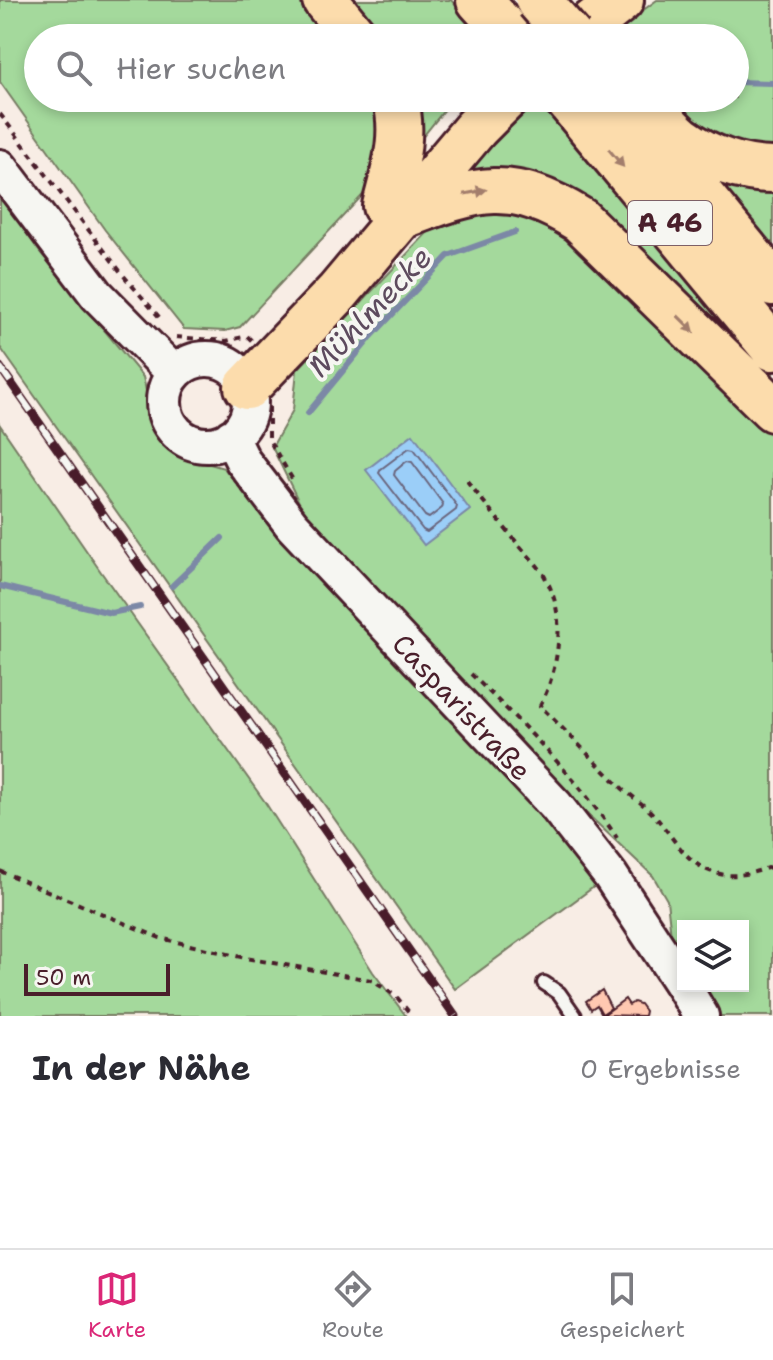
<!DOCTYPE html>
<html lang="de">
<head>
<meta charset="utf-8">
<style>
  body { margin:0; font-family:"Shantell Sans",sans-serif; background:#f2f2f3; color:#2b2b33 }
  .controls { position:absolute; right:24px; bottom:24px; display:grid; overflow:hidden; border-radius:0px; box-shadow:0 4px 12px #0003 }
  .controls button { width:72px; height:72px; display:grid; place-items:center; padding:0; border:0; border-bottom:2px solid #e1e1e2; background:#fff; color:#2b2b33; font:40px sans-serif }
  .scale { position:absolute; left:24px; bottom:20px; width:146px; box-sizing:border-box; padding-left:8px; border:4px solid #4a1f2b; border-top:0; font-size:22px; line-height:28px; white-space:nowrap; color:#4a1f2b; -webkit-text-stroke:6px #f6f6f2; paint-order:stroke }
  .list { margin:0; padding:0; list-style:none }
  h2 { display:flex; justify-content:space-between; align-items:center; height:104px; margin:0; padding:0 32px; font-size:34px }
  h2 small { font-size:26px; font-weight:400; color:#7c7c81 }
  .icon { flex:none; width:44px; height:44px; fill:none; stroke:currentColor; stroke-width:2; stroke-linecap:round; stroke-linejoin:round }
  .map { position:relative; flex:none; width:773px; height:1016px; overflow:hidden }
  .search { position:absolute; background:#fff; box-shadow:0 4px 12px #0003; left:24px; right:24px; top:24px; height:88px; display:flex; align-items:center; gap:20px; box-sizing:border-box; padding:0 28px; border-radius:44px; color:#7c7c81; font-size:30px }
  .sheet { height:232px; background:#fff }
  nav { display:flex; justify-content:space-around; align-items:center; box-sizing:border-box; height:112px; border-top:2px solid #e1e1e2; background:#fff; font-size:22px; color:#7c7c81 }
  nav a { display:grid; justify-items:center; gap:4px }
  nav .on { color:#db2777 }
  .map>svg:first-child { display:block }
  .green { fill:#a4d99c; stroke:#777c64; stroke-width:2 }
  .water { fill:#9bcef8; stroke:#7b88a6; stroke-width:2 }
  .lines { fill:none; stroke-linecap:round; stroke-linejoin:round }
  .shore { stroke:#6a657d; stroke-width:2 }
  .stream { stroke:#7b88a6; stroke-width:6 }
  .building { fill:#ffc8b1; stroke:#4a1f2b; stroke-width:2 }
  .service-casing { stroke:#4a1f2b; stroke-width:18 }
  .secondary-casing { stroke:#4a1f2b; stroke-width:40 }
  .motorway-casing { stroke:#4a1f2b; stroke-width:50 }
  .path { stroke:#4a1f2b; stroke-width:4; stroke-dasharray:6 6; stroke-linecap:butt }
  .service { stroke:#f6f6f2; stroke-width:12 }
  .secondary { stroke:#f6f6f2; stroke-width:34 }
  .motorway { stroke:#fcdcac; stroke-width:44 }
  .rail-casing { stroke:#4a1f2b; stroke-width:9 }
  .rail { stroke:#f6f6f2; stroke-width:6; stroke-dasharray:18; stroke-linecap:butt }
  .motorway-bridge-casing { stroke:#4a1f2b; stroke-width:50; stroke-linecap:butt }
  .motorway-bridge { stroke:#fcdcac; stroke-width:44 }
  .oneway { fill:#a37e6c }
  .labels { text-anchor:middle; stroke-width:8; stroke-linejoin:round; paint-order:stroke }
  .shield { fill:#f6f6f2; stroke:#7e6067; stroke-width:2 }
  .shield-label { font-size:26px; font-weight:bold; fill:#4a1f2b }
  .street-label { font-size:28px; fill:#4a1f2b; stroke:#f6f6f2 }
  .water-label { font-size:30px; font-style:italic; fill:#5e4b5e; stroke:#f6f6f2 }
</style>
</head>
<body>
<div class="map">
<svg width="773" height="1016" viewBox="0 0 773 1016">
  <rect width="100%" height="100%" fill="#f8ede5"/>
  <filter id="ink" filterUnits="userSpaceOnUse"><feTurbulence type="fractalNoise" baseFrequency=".0125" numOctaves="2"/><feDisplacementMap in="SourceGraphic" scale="16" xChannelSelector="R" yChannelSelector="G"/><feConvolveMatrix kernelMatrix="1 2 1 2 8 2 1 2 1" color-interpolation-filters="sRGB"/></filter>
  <g filter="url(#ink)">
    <path class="green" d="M0,0H312L342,38H38V98H385L373,184L240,327L225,331L184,329L105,230L0,82Z
      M337,0H451L485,38H367Z
      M657,0H773V154C718,145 707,140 671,98H735V38H621L615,31Z
      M405,98H454L409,154Z
      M525,98H536L773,372V397L594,222L435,194Z
      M706,165L773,183V251Z
      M0,196L39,251L143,377L153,422L186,457L224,468L282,539L454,713L603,880L455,989L0,347Z
      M504,203L551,216L610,264L773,432V1016H719L699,986H743V926H683V962L672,945L667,900L653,876L495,727L312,529L272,447L293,410L297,370L447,212Z
      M0,425L101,572L265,802L373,972L406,1016H0Z"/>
    <path class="water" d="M413,434L470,510L424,545L366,470Z"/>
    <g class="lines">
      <path class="shore" d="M409,448L414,449L457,506L456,510L427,532L423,530L379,473L381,469Z
        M407,461L412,462L443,504L442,508L429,518L425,516L394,475L395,471Z"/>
      <path class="stream" d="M735,82L773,83
        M308,413L370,338L448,256L515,232
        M0,586L111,613L140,607
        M172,586L222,538"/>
    </g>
    <path class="building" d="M602,990L611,1008L602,1014L597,1005L591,1009L586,1001Z
      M625,999L629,1005L634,1002L640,1004L645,1011L644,1016L603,1015Z"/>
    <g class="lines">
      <g class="service-casing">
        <path id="service" d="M544,983L559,993L575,1016"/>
      </g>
      <g class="secondary-casing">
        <path id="secondary" d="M0,167L97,295L174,373
          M164 402a43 43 0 1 1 86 0a43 43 0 1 1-86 0Z
          M231,437L243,461L292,525L556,806L610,875L683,986
          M683,986L701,1016"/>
      </g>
      <g class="motorway-casing">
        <path id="motorway" d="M325,0L356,38
          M479,0L513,38
          M573,38L621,0
          M566,98L773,348
          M621,98L773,283
          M659,117C667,124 674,133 682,139C708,158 741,170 773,170
          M385,206C394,170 406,135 395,98
          M401,217C476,189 508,175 580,220L773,409
          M247,387L338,292L476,128L506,98"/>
      </g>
      <path class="path" d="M0,114L123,275L160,318
        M176,337L226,341L247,336L252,341
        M269,407V440L293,480
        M467,481C484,502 501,524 519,545C527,555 540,566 546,579C567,617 559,669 540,706C568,733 595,762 623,789C633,797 643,804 652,813C671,833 681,857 707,870C730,880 751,874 773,866
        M471,674C523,725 577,777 617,838
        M0,871L160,938L245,958L371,980L396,996L412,1016"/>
      <use href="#service" class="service"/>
      <use href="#secondary" class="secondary"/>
      <use href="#motorway" class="motorway"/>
      <g class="rail-casing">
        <path id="rail" d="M0,367L455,1016"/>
      </g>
      <use href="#rail" class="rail"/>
      <g class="motorway-bridge-casing">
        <path id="motorway-bridge" d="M538,0L571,38"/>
      </g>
      <use href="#motorway-bridge" class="motorway-bridge"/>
    </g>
    <defs><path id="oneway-solid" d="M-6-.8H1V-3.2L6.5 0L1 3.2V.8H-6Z" transform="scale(2)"/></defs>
    <g class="oneway">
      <use href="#oneway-solid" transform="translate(616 158) rotate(50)"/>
      <use href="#oneway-solid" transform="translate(475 192) rotate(-11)"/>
      <use href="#oneway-solid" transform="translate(686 324) rotate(45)"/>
    </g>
  </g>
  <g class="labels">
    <rect class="shield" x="628" y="201" width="84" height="44" rx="6"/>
    <g class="shield-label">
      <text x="670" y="232">A 46</text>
    </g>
    <g class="street-label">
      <text transform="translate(462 707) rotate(47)" y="10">Casparistraße</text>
    </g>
    <g class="water-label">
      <text transform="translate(370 312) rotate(-47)" y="10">Mühlmecke</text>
    </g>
  </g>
</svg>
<div class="controls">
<button><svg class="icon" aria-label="layers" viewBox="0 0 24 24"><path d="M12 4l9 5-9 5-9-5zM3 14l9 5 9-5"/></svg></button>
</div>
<div class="scale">50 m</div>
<div class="search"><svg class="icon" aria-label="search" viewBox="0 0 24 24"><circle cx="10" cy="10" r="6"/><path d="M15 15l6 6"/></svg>Hier suchen</div>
</div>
<section class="sheet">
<h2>In der Nähe<small>0 Ergebnisse</small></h2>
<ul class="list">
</ul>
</section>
<nav>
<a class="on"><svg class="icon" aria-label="map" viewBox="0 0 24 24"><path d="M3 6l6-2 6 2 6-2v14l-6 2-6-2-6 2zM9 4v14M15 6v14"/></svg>Karte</a>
<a><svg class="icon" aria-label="directions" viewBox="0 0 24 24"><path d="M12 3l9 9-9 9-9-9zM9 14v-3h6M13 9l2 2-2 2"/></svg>Route</a>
<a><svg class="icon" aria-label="saved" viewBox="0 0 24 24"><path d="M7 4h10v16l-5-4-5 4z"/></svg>Gespeichert</a>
</nav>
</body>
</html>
